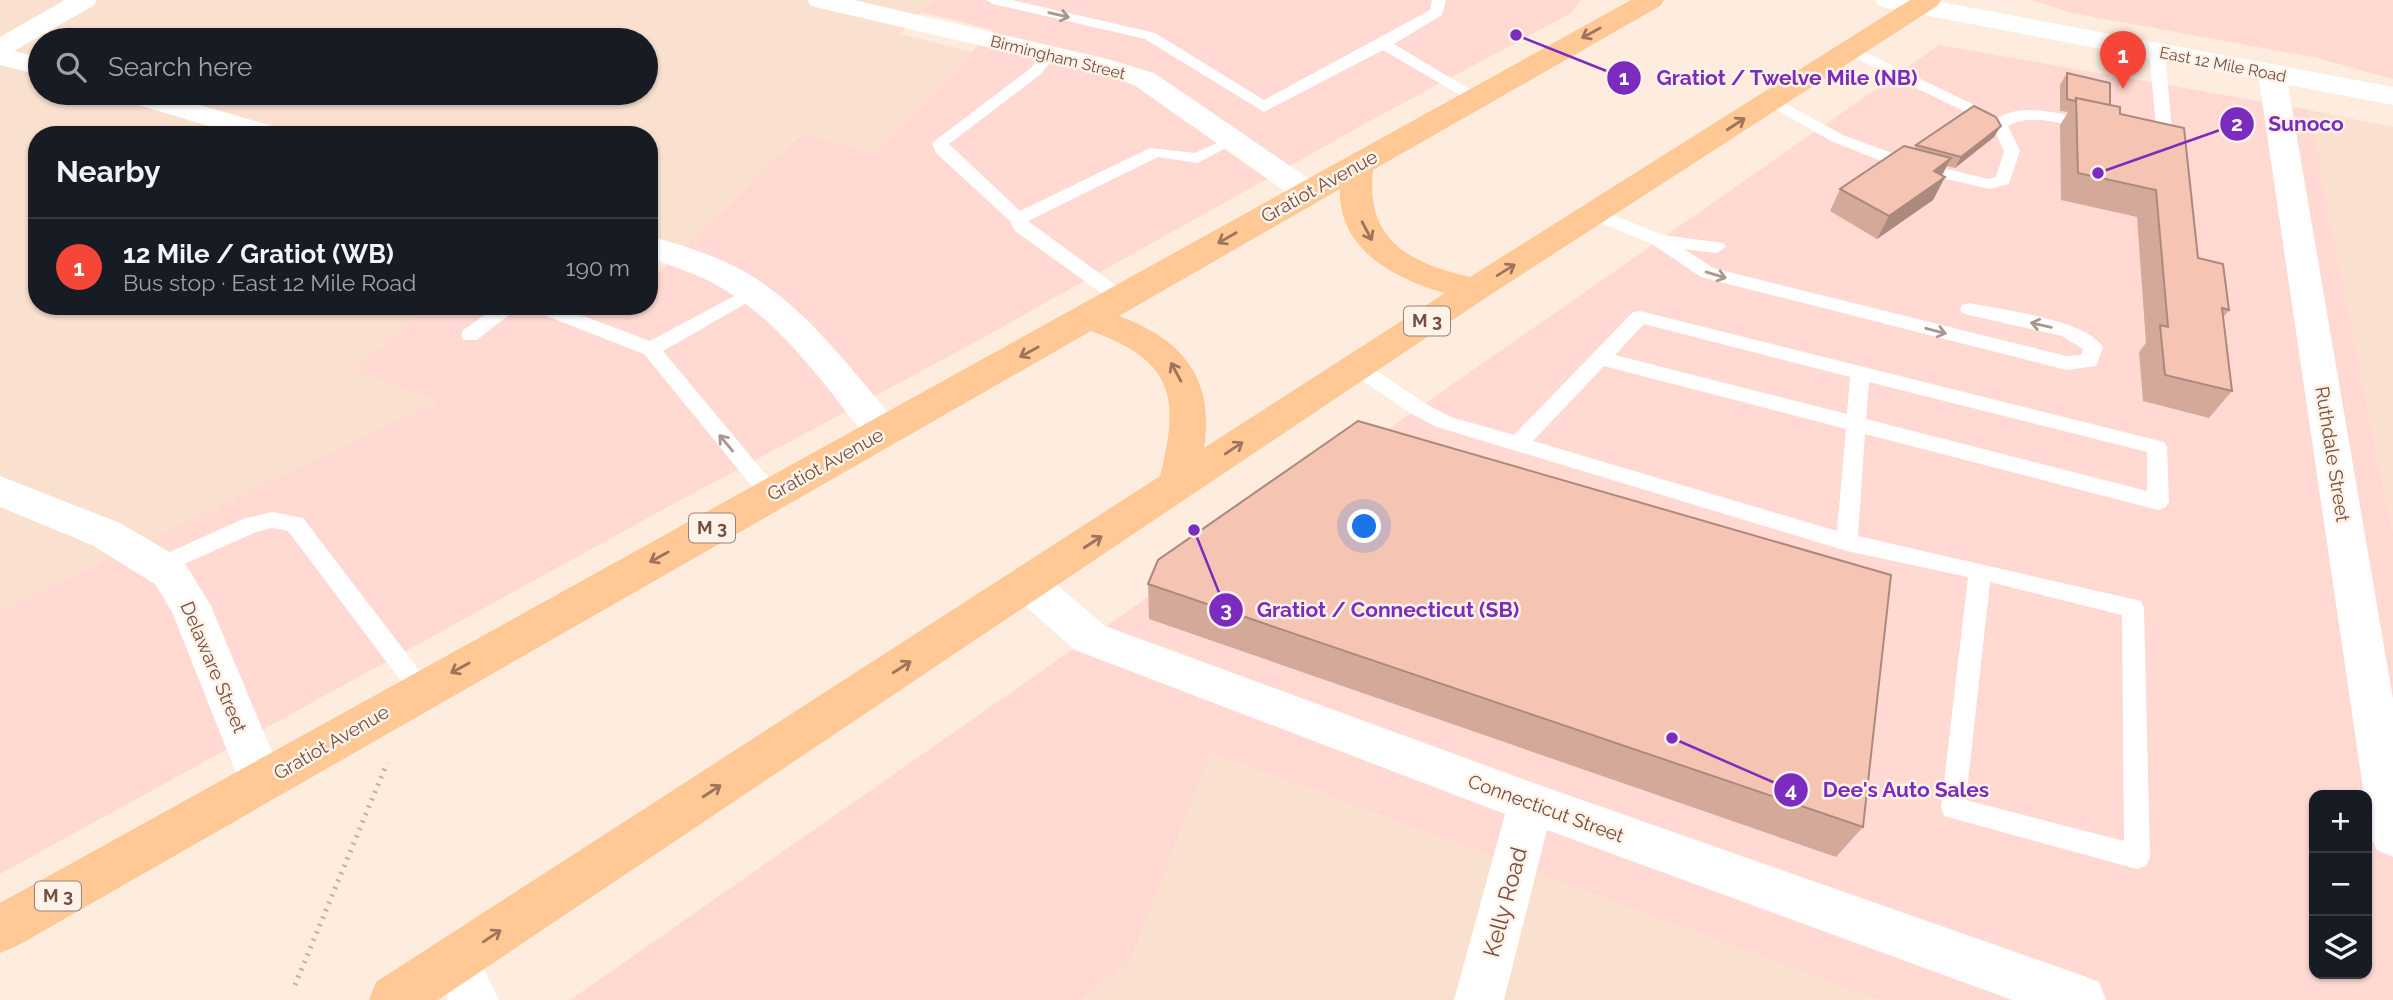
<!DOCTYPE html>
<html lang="en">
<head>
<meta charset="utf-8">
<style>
  body { margin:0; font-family:Raleway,sans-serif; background:#20242c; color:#f1f3f6 }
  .controls { position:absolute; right:21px; bottom:21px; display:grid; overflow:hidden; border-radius:14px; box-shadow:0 2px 5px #0004 }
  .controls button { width:63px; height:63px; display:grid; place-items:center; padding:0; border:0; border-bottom:2px solid #363941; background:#171b24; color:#f1f3f6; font:35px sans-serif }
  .you { position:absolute; left:1365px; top:527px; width:24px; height:24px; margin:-18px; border:5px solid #fff; border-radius:50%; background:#1a73e8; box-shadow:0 0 0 10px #1a73e833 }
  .badge { display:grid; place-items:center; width:46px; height:46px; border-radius:50%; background:#f54637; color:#fff; font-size:23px; font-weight:700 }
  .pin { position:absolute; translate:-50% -58px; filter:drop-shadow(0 2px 4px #0008) }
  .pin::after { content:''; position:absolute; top:37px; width:24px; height:21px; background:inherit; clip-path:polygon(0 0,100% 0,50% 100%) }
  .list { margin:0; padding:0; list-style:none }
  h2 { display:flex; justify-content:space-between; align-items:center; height:91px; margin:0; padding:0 28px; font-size:30px }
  h2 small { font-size:23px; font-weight:400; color:#9ea1a6 }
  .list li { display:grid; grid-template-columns:46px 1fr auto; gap:21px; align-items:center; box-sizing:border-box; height:98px; padding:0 28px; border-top:2px solid #363941 }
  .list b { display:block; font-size:26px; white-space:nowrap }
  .list p { margin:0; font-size:23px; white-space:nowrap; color:#9ea1a6 }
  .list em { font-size:23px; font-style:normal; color:#9ea1a6 }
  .icon { flex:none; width:38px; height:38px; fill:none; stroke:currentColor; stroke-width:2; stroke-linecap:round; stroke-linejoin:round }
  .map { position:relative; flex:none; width:2393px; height:1000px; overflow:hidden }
  .search { position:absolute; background:#171b24; box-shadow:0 2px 5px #0004; left:28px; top:28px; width:630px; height:77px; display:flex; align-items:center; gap:18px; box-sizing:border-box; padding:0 24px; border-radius:38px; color:#9ea1a6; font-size:26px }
  .panel { position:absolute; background:#171b24; box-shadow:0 2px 5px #0004; left:28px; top:126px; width:630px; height:189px; border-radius:28px }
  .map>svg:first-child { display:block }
  .residential { fill:#f9e0cf; fill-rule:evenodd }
  .commercial { fill:#ffd9d2; fill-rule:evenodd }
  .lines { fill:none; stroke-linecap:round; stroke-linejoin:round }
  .path { stroke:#dba897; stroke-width:5; stroke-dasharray:2 6; stroke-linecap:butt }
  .service { fill:#fff; fill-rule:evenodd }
  .minor { fill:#fff; fill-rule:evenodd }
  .secondary { fill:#fff; fill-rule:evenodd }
  .primary { fill:#ffc895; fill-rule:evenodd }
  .wall { fill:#d4a99a }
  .shaded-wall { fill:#ac897d }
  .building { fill:#f6c4b3; stroke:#ac897d; stroke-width:2 }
  .oneway { stroke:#ad958f }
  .oneway2 { stroke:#9f735c }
  .labels { text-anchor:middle; stroke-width:5; stroke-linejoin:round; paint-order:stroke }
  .far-street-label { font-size:16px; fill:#764f44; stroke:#fff2e7 }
  .shield { fill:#fff2e7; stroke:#9f8075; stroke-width:2 }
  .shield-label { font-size:18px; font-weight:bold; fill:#764f44 }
  .street-label { font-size:19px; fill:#764f44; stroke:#fff2e7 }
  .near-street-label { font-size:23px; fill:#764f44; stroke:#fff2e7 }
  .leader { fill:none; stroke:#7b2cbf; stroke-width:2.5 }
  .callout-dot { fill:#7b2cbf; stroke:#fff2e7; stroke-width:2.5 }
  .mark-label { font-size:21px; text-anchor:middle; font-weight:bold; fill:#fff }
  .callout-label { font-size:21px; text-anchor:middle; font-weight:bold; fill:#7b2cbf; stroke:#fff2e7; stroke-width:5; stroke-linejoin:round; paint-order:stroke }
</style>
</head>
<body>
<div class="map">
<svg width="2393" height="1000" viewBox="0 0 2393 1000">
  <rect width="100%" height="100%" fill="#feedde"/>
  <path class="residential" d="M0,0H933L900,34L972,52L874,153L800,134L685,248L649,237V135H37V306H428L356,370L439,401L0,611ZM40,40H646V93H40Z
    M2309,110L2393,127V531Z
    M1209,753L1878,1000H1082L1131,959Z"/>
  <path class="commercial" d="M933,0H1581L1571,13L1370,121L970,345L677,502L0,874V611L438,401L355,370L428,306H649V276L654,277L801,134L874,153L993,30L921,12Z
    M2031,0H2393V79L2317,58L2072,13Z
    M1939,45L2309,110L2393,531V1000H1878L1210,753L1131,959L1082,1000H570ZM2314,795H2367V974H2314Z"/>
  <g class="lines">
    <path class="path" d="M295,985L387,763"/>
    <path class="service" d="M986,0H1012L1155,33L1264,100L1430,10L1432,0H1446L1442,15L1394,44L1484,98L1482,101H1470L1383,50L1264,112L1145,39L993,4Z
      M1850,45L1999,117C2029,102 2065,115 2097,123L2099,126L2091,131C2064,125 2033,112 2008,126L2020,151L2009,184L1990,189L1902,169L1831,141L1763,102L1765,99H1777L1843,135L1913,161L1989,179L1996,177L2004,151L1992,125L1845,53L1842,50Z
      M2157,46L2165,51L2172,130L2170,133L2144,139L2136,134L2138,131L2156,127L2149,51Z
      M1050,48L1058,53L1041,74L949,144L1020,211L1150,148L1195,153L1232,136L1240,141L1197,163L1158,157L1028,221L1129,295L1131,299L1129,303H1115L1015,231L1010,221L936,153L932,143L1031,68L1045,50Z
      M1595,208L1663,235L1723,243L1726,247L1717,253L1684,249L1713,268L2066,356L2081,355L2083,349L2062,336L1969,315L1962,313L1960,309L1962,305L1969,303C2001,310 2086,319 2103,347L2096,366L2066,370L1701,277L1652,244L1589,218L1586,214L1589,210Z
      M751,287L757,289L760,293L757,297L663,351L778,489L781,495L778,501L771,503L764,501L644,354L531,310L529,306H557L650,341Z
      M498,306H520L477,340H463L461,335L463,330Z
      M1640,311L2164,442L2167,447L2169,502L2165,508L2158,510L1865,434L1858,536L2141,601L2144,608L2150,857L2146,866L2137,869L1944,816L1941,808L1968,577L1847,551L1437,427L1410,413L1350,372L1347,367L1350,362H1364L1424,403L1451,417L1514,435L1633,312ZM1644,324L1850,377L1847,414L1615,355ZM1604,366L1846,429L1837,531L1533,441ZM1869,382L2147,452V491L1866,419ZM1990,582L2122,615L2124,841L1966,800Z
      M272,512L303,518L429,683L433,690L429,697L421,700L413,697L288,531L272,528L256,532L160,575L152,572L149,566L152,560L243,519Z"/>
    <path class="minor" d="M65,0H97L93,6L14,51L40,58V75L0,65V37Z
      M807,0H854L1107,59L1154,73L1318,185L1323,192L1318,199L1307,202L1296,199L1134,85L1098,73L811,6Z
      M2272,64L2282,67L2286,73L2393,699V857L2377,850L2370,835L2367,795H2364L2258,73L2262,67Z
      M114,93H158L283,129L287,135H239L118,99Z
      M649,236C682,245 715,255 745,272C806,307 851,369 896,422L901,432L896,442L883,446L870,442C826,387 782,322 720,287C697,274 673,266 649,258Z
      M0,476L120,523L183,560L211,606L285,783L278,798L262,804L246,798L172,612L155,584L92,545L0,507Z
      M1029,568L1043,573L1105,626L1531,782L2081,975L2099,982L2106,1000H2012L1547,830L1504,1000H1454L1505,814L1075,650L1015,597L1009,585L1015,573Z
      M455,936L472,944L499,1000H448L430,961L438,944Z"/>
    <path class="secondary" d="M1875,0H1930L2393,87V105L1888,8L1879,6Z"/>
    <path class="primary" d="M1631,0H1664L1660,6L1373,170C1365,240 1409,263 1470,277L1910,0H1941L1937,6L1487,297L438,1000H369L376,982L1160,476C1180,397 1174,361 1091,331L17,946L0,953V903ZM1340,189C1338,250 1395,279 1445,293L1204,448C1215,378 1182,339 1119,316Z"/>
  </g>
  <path class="wall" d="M2067,73L2110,105L2120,114L2198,258L2229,310L2223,318L2232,391L2209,418L2143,401L2139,352L2146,343L2137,217L2061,200L2060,125L2068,112L2060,111V85Z
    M1994,137L1955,168L1947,166L1942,176L1945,177L1933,200L1877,239L1830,211L1840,189L1914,149L1916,145Z
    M1148,584L1863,827L1836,857L1149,619Z"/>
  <path class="shaded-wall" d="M2001,126L1994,137L1955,168L1961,157Z
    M1951,158L1939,180L1945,177L1933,200L1877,239L1889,216L1934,171Z"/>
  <path class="building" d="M2067,73L2110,83V105L2076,98L2075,101L2067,99Z
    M2076,98L2120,107V114L2184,128L2198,258L2223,264L2229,310L2222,308L2232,391L2165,375L2160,325L2168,327L2156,190L2078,173Z
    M1974,106L1996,117L2001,126L1961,157L1916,145Z
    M1904,146L1951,158L1934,171L1945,177L1889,216L1840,189Z
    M1358,421L1891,575L1863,827L1148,584L1158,560Z"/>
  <defs><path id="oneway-shaft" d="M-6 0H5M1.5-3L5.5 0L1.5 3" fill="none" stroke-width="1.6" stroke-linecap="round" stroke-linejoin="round" transform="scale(1.75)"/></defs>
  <g class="oneway">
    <use href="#oneway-shaft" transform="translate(1059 15) rotate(13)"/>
    <use href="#oneway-shaft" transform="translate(1716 275) rotate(17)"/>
    <use href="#oneway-shaft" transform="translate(2041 325) rotate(-167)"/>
    <use href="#oneway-shaft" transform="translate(1936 331) rotate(14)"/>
    <use href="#oneway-shaft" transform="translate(726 443) rotate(-130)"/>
  </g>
  <g class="oneway2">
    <use href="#oneway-shaft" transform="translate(1591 33) rotate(151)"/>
    <use href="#oneway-shaft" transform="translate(1736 124) rotate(-33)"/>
    <use href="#oneway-shaft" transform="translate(1367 231) rotate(62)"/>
    <use href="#oneway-shaft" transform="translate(1227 238) rotate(150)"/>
    <use href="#oneway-shaft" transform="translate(1506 270) rotate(-32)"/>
    <use href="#oneway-shaft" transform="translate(1029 352) rotate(151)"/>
    <use href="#oneway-shaft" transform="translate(1176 372) rotate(-118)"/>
    <use href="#oneway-shaft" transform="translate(1234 448) rotate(-34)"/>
    <use href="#oneway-shaft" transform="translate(1093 542) rotate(-33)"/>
    <use href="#oneway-shaft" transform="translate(659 557) rotate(151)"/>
    <use href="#oneway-shaft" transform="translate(902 667) rotate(-33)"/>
    <use href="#oneway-shaft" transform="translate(460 668) rotate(151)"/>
    <use href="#oneway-shaft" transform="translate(712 791) rotate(-33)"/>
    <use href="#oneway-shaft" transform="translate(492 936) rotate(-34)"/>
  </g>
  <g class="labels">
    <g class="far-street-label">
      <text transform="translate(1058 57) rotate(14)" y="6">Birmingham Street</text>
      <text transform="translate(2223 64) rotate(11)" y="6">East 12 Mile Road</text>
    </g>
    <g class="shield">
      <rect x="1404" y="306.5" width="46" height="29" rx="5"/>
      <rect x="689" y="513.5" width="46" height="29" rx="5"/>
      <rect x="35" y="881.5" width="46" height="29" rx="5"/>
    </g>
    <g class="shield-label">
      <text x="1427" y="327">M 3</text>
      <text x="712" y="534">M 3</text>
      <text x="58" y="902">M 3</text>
    </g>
    <g class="street-label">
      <text transform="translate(1319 186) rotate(-29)" y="7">Gratiot Avenue</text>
      <text transform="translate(2333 454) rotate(81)" y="7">Ruthdale Street</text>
      <text transform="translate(825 464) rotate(-29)" y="7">Gratiot Avenue</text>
      <text transform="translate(214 667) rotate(67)" y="7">Delaware Street</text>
      <text transform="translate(331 742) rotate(-30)" y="7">Gratiot Avenue</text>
      <text transform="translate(1546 808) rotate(20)" y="7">Connecticut Street</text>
    </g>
    <g class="near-street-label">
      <text transform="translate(1505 902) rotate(-75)" y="8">Kelly Road</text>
    </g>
  </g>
  <path class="leader" d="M1516 35L1624 78M2098 173L2237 124M1194 530L1226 610M1672 738L1791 790"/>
  <g class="callout-dot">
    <circle cx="1516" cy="35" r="7"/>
    <circle cx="2098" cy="173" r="7"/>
    <circle cx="1194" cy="530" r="7"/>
    <circle cx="1672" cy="738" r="7"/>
    <circle cx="1624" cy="78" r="18"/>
    <circle cx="2237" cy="124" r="18"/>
    <circle cx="1226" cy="610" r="18"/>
    <circle cx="1791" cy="790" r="18"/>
  </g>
  <g class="mark-label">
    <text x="1624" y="85">1</text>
    <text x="2237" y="131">2</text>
    <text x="1226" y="617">3</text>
    <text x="1791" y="797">4</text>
  </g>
  <g class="callout-label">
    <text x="1787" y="85">Gratiot / Twelve Mile (NB)</text>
    <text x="2306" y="131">Sunoco</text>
    <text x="1388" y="617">Gratiot / Connecticut (SB)</text>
    <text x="1906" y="797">Dee's Auto Sales</text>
  </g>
</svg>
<div class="controls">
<button>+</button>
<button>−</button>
<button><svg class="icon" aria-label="layers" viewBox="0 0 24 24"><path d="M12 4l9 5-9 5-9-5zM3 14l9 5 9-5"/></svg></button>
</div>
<div class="you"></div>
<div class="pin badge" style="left:2123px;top:89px">1</div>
<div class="search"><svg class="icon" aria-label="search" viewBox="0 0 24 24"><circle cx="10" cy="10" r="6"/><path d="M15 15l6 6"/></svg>Search here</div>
<section class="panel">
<h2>Nearby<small></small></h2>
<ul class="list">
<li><span class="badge">1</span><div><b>12 Mile / Gratiot (WB)</b><p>Bus stop · East 12 Mile Road</p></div><em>190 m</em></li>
</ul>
</section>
</div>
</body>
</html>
